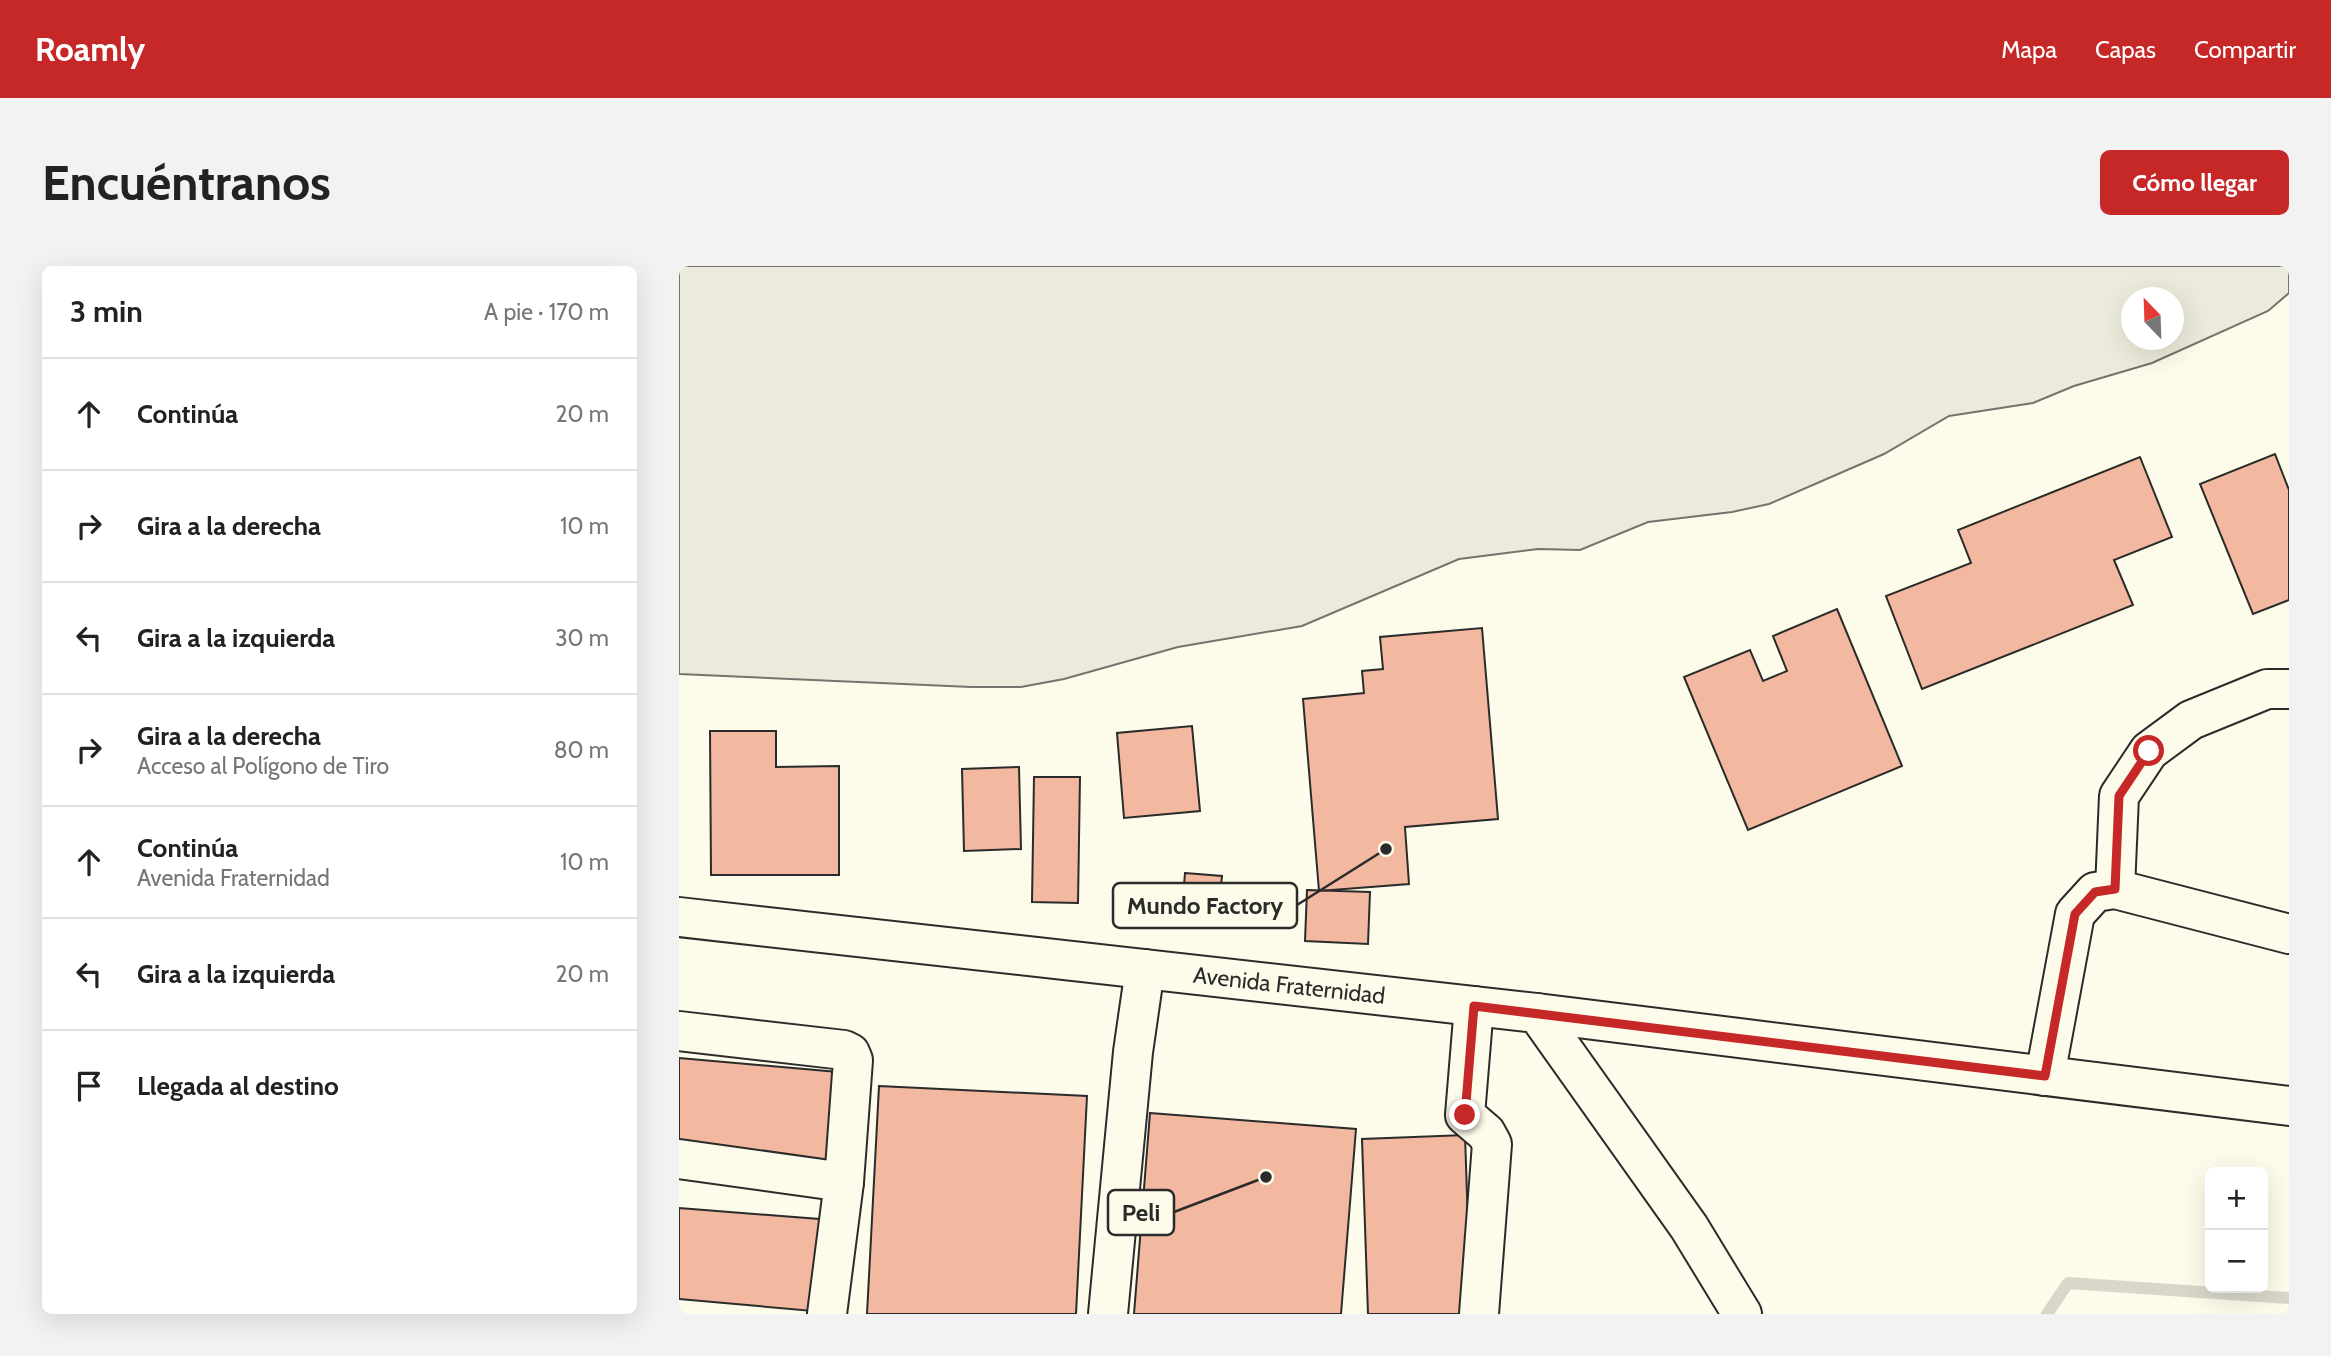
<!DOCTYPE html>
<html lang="es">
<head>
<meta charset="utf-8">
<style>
  body { margin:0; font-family:Cabin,sans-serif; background:#f2f2f2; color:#222 }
  .controls { position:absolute; right:21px; bottom:21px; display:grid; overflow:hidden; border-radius:10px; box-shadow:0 7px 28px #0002 }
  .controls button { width:63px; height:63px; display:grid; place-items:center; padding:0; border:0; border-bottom:2px solid #e0e0e0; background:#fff; color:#222; font:35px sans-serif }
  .compass { position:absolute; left:1442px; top:21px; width:63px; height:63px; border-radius:50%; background:#fff; box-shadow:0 7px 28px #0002; rotate:337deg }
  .stop { position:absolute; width:21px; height:21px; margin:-16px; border:5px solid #c62828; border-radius:50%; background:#fff }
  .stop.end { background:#c62828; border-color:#fff; box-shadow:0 2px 7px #0008 }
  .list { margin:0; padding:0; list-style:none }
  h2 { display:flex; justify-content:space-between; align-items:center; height:91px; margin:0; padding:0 28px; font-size:30px }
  h2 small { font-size:23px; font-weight:400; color:#767676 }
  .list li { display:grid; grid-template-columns:46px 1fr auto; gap:21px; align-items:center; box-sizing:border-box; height:112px; padding:0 28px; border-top:2px solid #e0e0e0 }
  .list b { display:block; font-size:26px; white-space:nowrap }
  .list p { margin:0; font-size:23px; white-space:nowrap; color:#767676 }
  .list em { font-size:23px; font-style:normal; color:#767676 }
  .icon { flex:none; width:38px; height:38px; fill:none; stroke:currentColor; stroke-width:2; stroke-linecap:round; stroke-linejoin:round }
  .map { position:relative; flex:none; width:1610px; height:1048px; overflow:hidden; border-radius:10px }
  header { display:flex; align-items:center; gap:42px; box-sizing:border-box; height:98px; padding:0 35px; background:#c62828; color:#fff }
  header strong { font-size:33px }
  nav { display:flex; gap:38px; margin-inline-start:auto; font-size:24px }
  .intro { display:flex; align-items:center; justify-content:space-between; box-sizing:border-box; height:168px; padding:0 42px }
  h1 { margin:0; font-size:49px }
  .button { padding:18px 32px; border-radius:10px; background:#c62828; color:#fff; font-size:24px; font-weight:700 }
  main { display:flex; gap:42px; padding:0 42px }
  aside { flex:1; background:#fff; border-radius:10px; box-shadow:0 7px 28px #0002 }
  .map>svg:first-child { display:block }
  .green { fill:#ecebdb; stroke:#74746e; stroke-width:2; fill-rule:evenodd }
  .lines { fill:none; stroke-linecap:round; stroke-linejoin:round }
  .stream { stroke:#d8d7c9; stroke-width:12 }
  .building { fill:#f2b8a0; stroke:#2b2b2b; stroke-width:2 }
  .minor-casing { stroke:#2b2b2b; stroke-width:42 }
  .minor { stroke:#fdfbea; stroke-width:38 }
  .route { stroke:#c62828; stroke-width:9 }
  .labels { text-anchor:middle; stroke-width:5; stroke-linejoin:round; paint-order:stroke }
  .street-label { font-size:23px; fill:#2b2b2b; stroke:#fdfbea }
  .leader { fill:none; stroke:#2b2b2b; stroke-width:2.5 }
  .callout-dot { fill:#2b2b2b; stroke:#fdfbea; stroke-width:2.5 }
  .callout { fill:#fdfbea; stroke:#2b2b2b; stroke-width:2.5 }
  .callout-label { font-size:24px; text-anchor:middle; font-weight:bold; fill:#2b2b2b }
</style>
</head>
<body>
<header>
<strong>Roamly</strong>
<nav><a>Mapa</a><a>Capas</a><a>Compartir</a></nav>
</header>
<div class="intro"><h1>Encuéntranos</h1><a class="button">Cómo llegar</a></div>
<main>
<aside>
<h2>3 min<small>A pie · 170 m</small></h2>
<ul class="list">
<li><svg class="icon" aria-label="ahead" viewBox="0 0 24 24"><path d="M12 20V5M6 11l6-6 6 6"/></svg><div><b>Continúa</b></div><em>20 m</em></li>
<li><svg class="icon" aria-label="right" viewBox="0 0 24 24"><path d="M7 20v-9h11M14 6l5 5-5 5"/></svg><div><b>Gira a la derecha</b></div><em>10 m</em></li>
<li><svg class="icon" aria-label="left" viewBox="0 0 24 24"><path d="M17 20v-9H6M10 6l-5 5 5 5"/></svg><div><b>Gira a la izquierda</b></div><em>30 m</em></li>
<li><svg class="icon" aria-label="right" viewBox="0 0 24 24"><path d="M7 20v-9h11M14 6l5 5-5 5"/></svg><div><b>Gira a la derecha</b><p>Acceso al Polígono de Tiro</p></div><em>80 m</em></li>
<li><svg class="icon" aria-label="ahead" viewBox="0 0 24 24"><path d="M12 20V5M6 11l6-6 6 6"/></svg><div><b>Continúa</b><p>Avenida Fraternidad</p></div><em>10 m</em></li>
<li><svg class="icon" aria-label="left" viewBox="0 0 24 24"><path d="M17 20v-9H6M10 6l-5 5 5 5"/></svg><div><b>Gira a la izquierda</b></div><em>20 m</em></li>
<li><svg class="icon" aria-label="arrive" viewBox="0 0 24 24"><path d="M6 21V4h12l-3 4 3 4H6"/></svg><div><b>Llegada al destino</b></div></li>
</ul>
</aside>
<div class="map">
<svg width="1610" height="1048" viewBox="0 0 1610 1048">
  <rect width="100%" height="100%" fill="#fdfbea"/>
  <path class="green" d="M0,0H1610V27L1589,45L1473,97L1395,120L1354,137L1270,150L1205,188L1090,238L1053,246L969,256L901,284L859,283L780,293L623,360L499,381L385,413L342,421H292L0,408ZM1452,32H1494V74H1452Z"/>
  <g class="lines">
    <path class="stream" d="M1368,1048L1389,1017L1610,1032"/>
  </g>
  <path class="building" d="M1596,188L1610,224V334L1574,348L1521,218Z
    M1461,191L1493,271L1435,294L1454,339L1243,423L1207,330L1292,297L1279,264Z
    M1158,343L1223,500L1069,564L1005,411L1071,384L1084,415L1108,405L1094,370Z
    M803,362L819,553L726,561L730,618L640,625L624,433L685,427L683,405L704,403L701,371Z
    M513,460L521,545L445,552L438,467Z
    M31,465H97V501L160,500V609H32Z
    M340,501L342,583L285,585L283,503Z
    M355,511H401L399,637L353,636Z
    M506,607L543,610L538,658L502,655Z
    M628,624L691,626L689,678L626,675Z
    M0,792L170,807L161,899L0,884Z
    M200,820L408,830L397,1048H188Z
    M471,847L677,863L662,1048H455Z
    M786,869L792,1048H689L683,873Z
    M0,942L153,954L145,1046L0,1033Z"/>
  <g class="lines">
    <g class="minor-casing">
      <g id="minor">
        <path d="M1436,623L1440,530L1470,485L1512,454L1588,423H1610"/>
        <path id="s1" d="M0,651L858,747L1010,961L1063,1048"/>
        <path d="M795,740L786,849L807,867L813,878L800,1048"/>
        <path d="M858,747L1610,840"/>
        <path d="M0,765L165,784L171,787L174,794L165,916L148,1048"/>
        <path d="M1366,810L1396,648L1416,626L1436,623L1610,668"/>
        <path d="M0,893L165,916"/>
        <path d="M429,1048L454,786L466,703"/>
      </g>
    </g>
    <use href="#minor" class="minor"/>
  </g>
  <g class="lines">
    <path class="route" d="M786,849L795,740L1366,810L1396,648L1416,626L1436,623L1440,530L1470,485"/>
  </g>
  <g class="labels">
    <g class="street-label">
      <text dy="8" stroke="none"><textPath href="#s1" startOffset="614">Avenida Fraternidad</textPath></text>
    </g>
  </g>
  <path class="leader" d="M707 583L618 639M587 911L495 946"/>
  <g class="callout-dot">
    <circle cx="707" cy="583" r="7"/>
    <circle cx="587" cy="911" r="7"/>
  </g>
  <g class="callout">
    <rect x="434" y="617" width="184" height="45" rx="7"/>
    <rect x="429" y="924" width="66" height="45" rx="7"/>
  </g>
  <g class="callout-label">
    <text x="526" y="648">Mundo Factory</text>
    <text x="462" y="955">Peli</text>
  </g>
</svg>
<div class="controls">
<button>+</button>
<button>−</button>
</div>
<svg class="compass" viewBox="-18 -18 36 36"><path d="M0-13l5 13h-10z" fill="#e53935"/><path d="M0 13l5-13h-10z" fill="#767676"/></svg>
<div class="stop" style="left:1470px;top:485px"></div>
<div class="stop end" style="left:786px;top:849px"></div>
</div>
</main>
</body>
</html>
